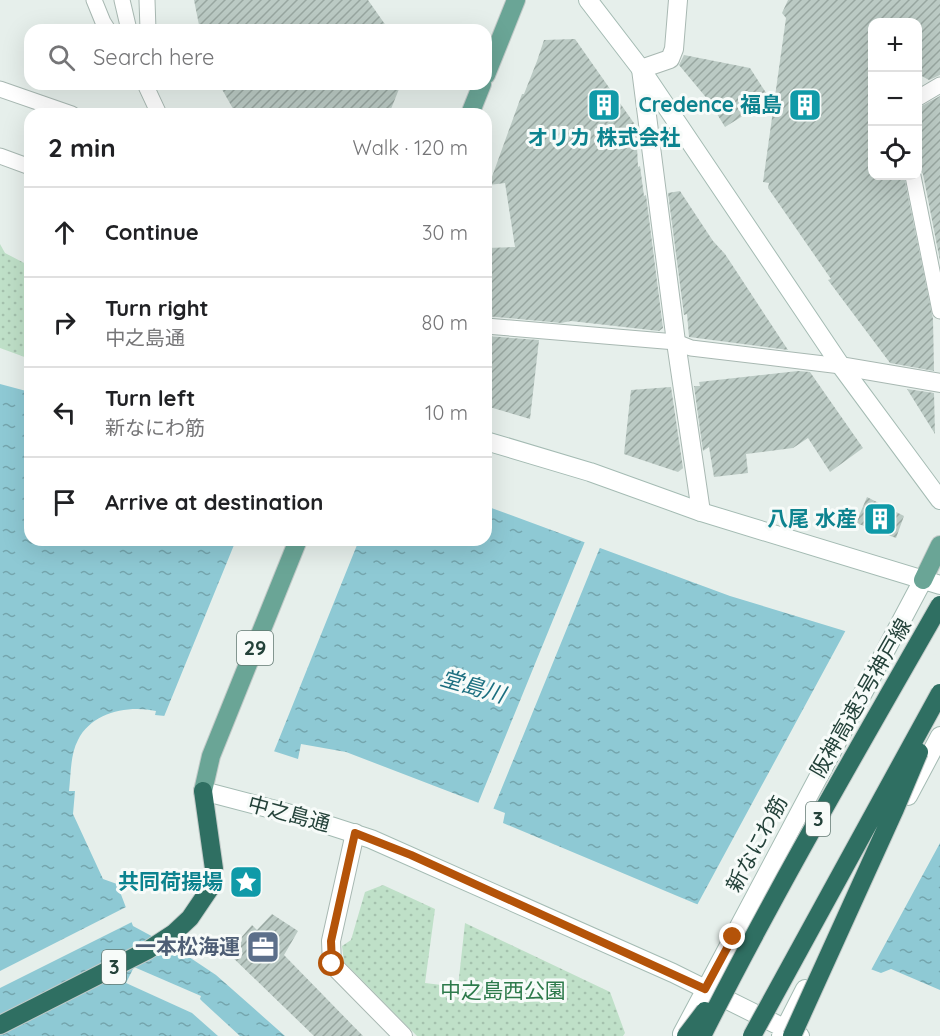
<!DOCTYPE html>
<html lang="en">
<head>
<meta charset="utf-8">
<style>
  body { margin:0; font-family:Quicksand,"Noto Sans JP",sans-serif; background:#f6f6f6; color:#202124 }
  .controls { position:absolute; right:18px; top:18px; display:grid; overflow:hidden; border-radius:12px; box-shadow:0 6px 24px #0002 }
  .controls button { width:54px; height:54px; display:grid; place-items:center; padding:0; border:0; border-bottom:2px solid #e0e0e0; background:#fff; color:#202124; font:30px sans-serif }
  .stop { position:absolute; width:18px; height:18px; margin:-14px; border:4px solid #b45309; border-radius:50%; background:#fff }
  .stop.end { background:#b45309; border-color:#fff; box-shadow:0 2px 6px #0008 }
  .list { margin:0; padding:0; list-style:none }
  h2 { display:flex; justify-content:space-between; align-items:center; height:78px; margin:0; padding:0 24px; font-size:26px }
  h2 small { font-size:20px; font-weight:400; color:#757577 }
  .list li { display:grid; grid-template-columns:39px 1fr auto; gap:18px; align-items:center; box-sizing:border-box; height:90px; padding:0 24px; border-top:2px solid #e0e0e0 }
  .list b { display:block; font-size:22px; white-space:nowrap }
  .list p { margin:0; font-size:20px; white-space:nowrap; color:#757577 }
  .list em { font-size:20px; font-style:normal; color:#757577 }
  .icon { flex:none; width:33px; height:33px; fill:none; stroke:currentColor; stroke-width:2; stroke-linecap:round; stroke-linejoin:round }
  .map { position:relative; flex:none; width:940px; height:1036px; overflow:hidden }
  .search { position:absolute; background:#fff; box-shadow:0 6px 24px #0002; left:24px; top:24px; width:468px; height:66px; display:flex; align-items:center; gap:15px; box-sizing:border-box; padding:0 21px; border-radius:18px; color:#757577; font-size:22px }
  .panel { position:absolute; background:#fff; box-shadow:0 6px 24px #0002; left:24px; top:108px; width:468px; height:438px; border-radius:18px }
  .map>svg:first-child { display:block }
  .park { fill:url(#park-dots) }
  .water { fill:url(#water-ripples) }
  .pier { fill:#e6efeb }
  .building { fill:url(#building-hatch) }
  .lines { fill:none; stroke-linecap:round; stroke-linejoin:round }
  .lane-casing { stroke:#a8b8b2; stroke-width:17 }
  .street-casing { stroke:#a8b8b2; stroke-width:20 }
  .secondary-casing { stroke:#a4bbb3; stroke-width:20 }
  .primary-casing { stroke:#c2cac8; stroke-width:20 }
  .highway-casing { stroke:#c2cac8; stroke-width:20 }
  .lane { stroke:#fff; stroke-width:15 }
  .street { stroke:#fff; stroke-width:18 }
  .secondary { stroke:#fff; stroke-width:18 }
  .primary { stroke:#6aa596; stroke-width:18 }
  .highway { stroke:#2f6f62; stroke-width:18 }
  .highway-bridge-casing { stroke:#c2cac8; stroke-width:20; stroke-linecap:butt }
  .highway-bridge { stroke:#2f6f62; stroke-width:18 }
  .route { stroke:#b45309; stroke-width:8 }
  .labels { text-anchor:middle; stroke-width:6; stroke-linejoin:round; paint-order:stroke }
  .shield { fill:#f7fbf9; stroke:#637a73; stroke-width:1.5 }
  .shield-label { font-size:20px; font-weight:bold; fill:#24423a }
  .culture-label { font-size:21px; font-weight:bold; fill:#0d838f; stroke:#f7fbf9; text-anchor:end }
  .street-label { font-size:21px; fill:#24423a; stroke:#f7fbf9 }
  .service-label { font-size:21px; font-weight:bold; fill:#4e5e75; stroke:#f7fbf9; text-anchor:end }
  .park-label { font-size:21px; fill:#2d7a4b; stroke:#f7fbf9 }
  .water-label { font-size:22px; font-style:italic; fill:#1c6f80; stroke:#f7fbf9 }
</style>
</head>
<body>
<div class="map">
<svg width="940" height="1036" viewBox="0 0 940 1036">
  <defs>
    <pattern id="park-dots" width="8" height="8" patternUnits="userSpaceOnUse" patternTransform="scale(1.5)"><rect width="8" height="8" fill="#bfe0c8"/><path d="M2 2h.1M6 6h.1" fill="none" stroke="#a4c1ad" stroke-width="1.8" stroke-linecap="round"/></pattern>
    <pattern id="water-ripples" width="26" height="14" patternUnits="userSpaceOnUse" patternTransform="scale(1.5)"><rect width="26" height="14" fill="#8ec9d4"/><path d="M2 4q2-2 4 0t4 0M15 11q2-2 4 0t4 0" fill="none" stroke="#74a5ad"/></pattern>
    <pattern id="building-hatch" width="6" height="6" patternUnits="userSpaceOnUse" patternTransform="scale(1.5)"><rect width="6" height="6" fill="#bbcac4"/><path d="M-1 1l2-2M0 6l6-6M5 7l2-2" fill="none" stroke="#98a6a0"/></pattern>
  </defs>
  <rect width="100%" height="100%" fill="#e6efeb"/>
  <path class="park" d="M0,244L5,253L30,266V359L0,348Z
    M383,885L435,909L425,983L458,987L465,923L610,992L625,1033L623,1036H417L344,962L342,946L351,940L365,892Z"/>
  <path class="water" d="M0,384L30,392V540H486V506L730,596L940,660V990L891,969L881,973L694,903L503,823L505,813L346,752L301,744L298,759L165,716L155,715L156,711C128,705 92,712 78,740C70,755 71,775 69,791H75L73,814L103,879L117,884L133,926L183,953L216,975L285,1036H0Z"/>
  <path class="pier" d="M586,539L601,545L492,812L477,806Z
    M236,540H359L273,754L163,719Z
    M847,628L940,656V843L870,972L696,907Z
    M128,906L134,921L0,988V971Z
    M134,967L201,996L200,999L203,1002L240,1036H218L192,1013L126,983Z"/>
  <path class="building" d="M194,0H368L389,30H200Z
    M788,0H940V75L929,80L918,74V22H873V176H904L933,319L934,371L890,363L828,280L831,279L768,188L769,183L763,182L786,18L782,13Z
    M575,39L636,126L638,167L640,166L644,196L646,195L663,328L659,331L571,321L561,323L486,316V248L515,247L505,183L489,185L522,94H524L537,61L544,40Z
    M684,55L750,68L770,99L725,127L709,101L679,65Z
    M219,84H401L389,114H236Z
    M940,96V261L923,174L918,168V108Z
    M680,191L713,241L725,254L788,350L689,337L687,314L684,315L668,193Z
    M486,336L539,340L530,419L486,406Z
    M798,371L810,372L863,448L830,472L808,438L793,448L746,454L748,473L714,477L709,447L703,451L694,386H700L699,382Z
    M671,387L683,468L678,472L624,454L631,390Z
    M907,389L934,393L935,434Z
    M867,497L904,516L896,538L856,523Z
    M272,914L298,931L284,955L363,1036H314L228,953L252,925L257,930Z"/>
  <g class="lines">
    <g class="lane-casing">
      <path id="lane" d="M94,0L103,22L108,30
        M122,0L129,30
        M147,0L148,30
        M145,84L159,114
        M0,89L72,114
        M918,98L940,85
        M0,156L30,167
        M913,176L940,311
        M486,326L676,342L691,348L841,366"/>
    </g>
    <g class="street-casing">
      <path id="street" d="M678,0L674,49L670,59L641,69L676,342L701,512
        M841,366L940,383
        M355,833L331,941L332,964L403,1036"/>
    </g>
    <g class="secondary-casing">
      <path id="secondary" d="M588,0L641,69L841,366L940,500
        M486,441L590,472L701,512L940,585
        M203,791L306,818L371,839L673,973L800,1036
        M908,796L940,736
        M682,1034L923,580
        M781,1036L805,989"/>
    </g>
    <g class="primary-casing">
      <path id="primary" d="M486,75L516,0
        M470,114L482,84
        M923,580L940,545
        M203,791L211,756L298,540"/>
    </g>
    <g class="highway-casing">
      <path id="highway" d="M0,1025L148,950L174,933L190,918L211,887L214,869L203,791"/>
    </g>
    <use href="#lane" class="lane"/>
    <use href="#street" class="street"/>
    <use href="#secondary" class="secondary"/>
    <use href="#primary" class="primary"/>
    <use href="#highway" class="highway"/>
    <g class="highway-bridge-casing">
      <path id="highway-bridge" d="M686,1036L705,1011
        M702,1036C776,889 859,747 940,605
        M752,1036L940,693
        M792,1036L895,809L919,752"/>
    </g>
    <use href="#highway-bridge" class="highway-bridge"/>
  </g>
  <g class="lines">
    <path class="route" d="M332,964L331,941L355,833L411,855L705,989L733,937"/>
  </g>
  <defs>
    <g id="building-square" transform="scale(1.725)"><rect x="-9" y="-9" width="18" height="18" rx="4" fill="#0f9aa8" stroke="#f7fbf9"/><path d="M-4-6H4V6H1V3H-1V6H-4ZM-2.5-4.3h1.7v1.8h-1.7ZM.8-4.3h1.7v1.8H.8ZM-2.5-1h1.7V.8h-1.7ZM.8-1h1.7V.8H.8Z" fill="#fff"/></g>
    <g id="sight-square" transform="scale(1.725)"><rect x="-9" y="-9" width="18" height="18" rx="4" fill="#0f9aa8" stroke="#f7fbf9"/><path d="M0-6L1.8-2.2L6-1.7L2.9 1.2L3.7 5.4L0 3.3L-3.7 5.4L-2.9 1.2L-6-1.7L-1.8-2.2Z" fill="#fff"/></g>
    <g id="office-square" transform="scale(1.725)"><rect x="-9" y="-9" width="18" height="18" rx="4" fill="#5c6f8a" stroke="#f7fbf9"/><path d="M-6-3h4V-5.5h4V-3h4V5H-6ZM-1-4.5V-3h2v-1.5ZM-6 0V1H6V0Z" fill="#fff"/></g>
  </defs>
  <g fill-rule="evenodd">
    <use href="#building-square" x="604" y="105"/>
    <use href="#building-square" x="805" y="105"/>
    <use href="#building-square" x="880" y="519"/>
    <use href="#sight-square" x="246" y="882"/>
    <use href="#office-square" x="263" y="947"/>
  </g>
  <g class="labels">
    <g class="shield">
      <rect x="237" y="631" width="36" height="34" rx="4.5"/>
      <rect x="806" y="802" width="24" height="34" rx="4.5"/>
      <rect x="102" y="950" width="24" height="34" rx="4.5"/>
    </g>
    <g class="shield-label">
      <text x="255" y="655">29</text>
      <text x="818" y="826">3</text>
      <text x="114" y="974">3</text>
    </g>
    <g class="culture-label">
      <text x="782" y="112">Credence 福島</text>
      <text x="604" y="145" text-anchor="middle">オリカ 株式会社</text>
      <text x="857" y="526">八尾 水産</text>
      <text x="223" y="889">共同荷揚場</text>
    </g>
    <g class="street-label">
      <text transform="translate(861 698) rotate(-60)" y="7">阪神高速3号神戸線</text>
      <text transform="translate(289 814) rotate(15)" y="7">中之島通</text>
      <text transform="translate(757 844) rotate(-62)" y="7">新なにわ筋</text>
    </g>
    <g class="service-label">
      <text x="240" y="954">一本松海運</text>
    </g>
    <g class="park-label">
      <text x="503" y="998">中之島西公園</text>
    </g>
    <g class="water-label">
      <text transform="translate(473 686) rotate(16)" y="8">堂島川</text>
    </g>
  </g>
</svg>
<div class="controls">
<button>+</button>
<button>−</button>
<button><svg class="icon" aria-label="locate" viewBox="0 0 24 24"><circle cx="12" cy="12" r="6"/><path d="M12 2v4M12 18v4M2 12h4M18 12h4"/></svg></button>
</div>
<div class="stop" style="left:332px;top:964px"></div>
<div class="stop end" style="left:733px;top:937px"></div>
<div class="search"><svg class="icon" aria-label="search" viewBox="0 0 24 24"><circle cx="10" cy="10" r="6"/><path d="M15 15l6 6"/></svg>Search here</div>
<section class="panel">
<h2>2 min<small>Walk · 120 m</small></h2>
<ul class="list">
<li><svg class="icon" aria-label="ahead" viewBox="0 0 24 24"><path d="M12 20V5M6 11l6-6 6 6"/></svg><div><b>Continue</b></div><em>30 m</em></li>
<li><svg class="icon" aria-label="right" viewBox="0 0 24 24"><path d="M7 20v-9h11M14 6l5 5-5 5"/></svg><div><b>Turn right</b><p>中之島通</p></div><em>80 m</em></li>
<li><svg class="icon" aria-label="left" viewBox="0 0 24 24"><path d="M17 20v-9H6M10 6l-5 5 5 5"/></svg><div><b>Turn left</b><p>新なにわ筋</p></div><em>10 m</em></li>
<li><svg class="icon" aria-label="arrive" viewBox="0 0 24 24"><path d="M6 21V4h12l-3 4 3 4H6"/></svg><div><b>Arrive at destination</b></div></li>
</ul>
</section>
</div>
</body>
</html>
